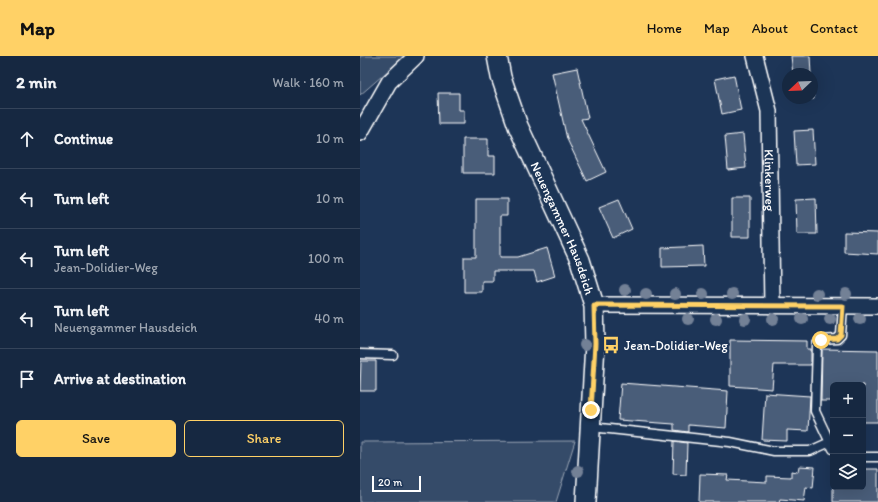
<!DOCTYPE html>
<html lang="en">
<head>
<meta charset="utf-8">
<style>
  body { margin:0; font-family:Itim,sans-serif; background:#23344c; color:#f1f3f6 }
  .controls { position:absolute; right:12px; bottom:12px; display:grid; overflow:hidden; border-radius:6px; box-shadow:0 4px 16px #0002 }
  .controls button { width:36px; height:36px; display:grid; place-items:center; padding:0; border:0; border-bottom:1px solid #35445a; background:#162841; color:#f1f3f6; font:20px sans-serif }
  .compass { position:absolute; left:422px; top:12px; width:36px; height:36px; border-radius:50%; background:#162841; box-shadow:0 4px 16px #0002; rotate:247deg }
  .scale { position:absolute; left:12px; bottom:10px; width:49px; box-sizing:border-box; padding-left:4px; border:2px solid #fff; border-top:0; font-size:11px; line-height:14px; white-space:nowrap; color:#fff; -webkit-text-stroke:3px #1d3557; paint-order:stroke }
  .stop { position:absolute; width:12px; height:12px; margin:-9px; border:3px solid #ffd166; border-radius:50%; background:#fff }
  .stop.end { background:#ffd166; border-color:#fff; box-shadow:0 1px 4px #0008 }
  .list { margin:0; padding:0; list-style:none }
  h2 { display:flex; justify-content:space-between; align-items:center; height:52px; margin:0; padding:0 16px; font-size:17px }
  h2 small { font-size:13px; font-weight:400; color:#9ea6b1 }
  .list li { display:grid; grid-template-columns:26px 1fr auto; gap:12px; align-items:center; box-sizing:border-box; height:60px; padding:0 16px; border-top:1px solid #35445a }
  .list b { display:block; font-size:15px; white-space:nowrap }
  .list p { margin:0; font-size:13px; white-space:nowrap; color:#9ea6b1 }
  .list em { font-size:13px; font-style:normal; color:#9ea6b1 }
  .actions { display:flex; gap:8px; padding:12px 16px }
  .actions a { flex:1; padding:9px 0; border:1px solid #ffd166; border-radius:6px; text-align:center; font-size:14px; color:#ffd166 }
  .actions .main { background:#ffd166; color:#111 }
  .icon { flex:none; width:22px; height:22px; fill:none; stroke:currentColor; stroke-width:2; stroke-linecap:round; stroke-linejoin:round }
  .map { position:relative; flex:none; width:518px; height:446px; overflow:hidden }
  header { display:flex; align-items:center; gap:24px; box-sizing:border-box; height:56px; padding:0 20px; background:#ffd166; color:#111 }
  header strong { font-size:19px }
  nav { display:flex; gap:22px; margin-inline-start:auto; font-size:14px }
  main { display:flex }
  aside { flex:1; background:#162841 }
  .map>svg:first-child { display:block }
  .green { fill:#364b69; stroke:#9aa5b4 }
  .building { fill:#4a5d79; stroke:#fff }
  .lines { fill:none; stroke-linecap:round; stroke-linejoin:round }
  .service-casing { stroke:#fff; stroke-width:11 }
  .minor-casing { stroke:#fff; stroke-width:18 }
  .tertiary-casing { stroke:#fff; stroke-width:22 }
  .service { stroke:#1d3557; stroke-width:8 }
  .minor { stroke:#1d3557; stroke-width:15 }
  .tertiary { stroke:#1d3557; stroke-width:19 }
  .tree { fill:#738196 }
  .route { stroke:#ffd166; stroke-width:5 }
  .labels { text-anchor:middle; stroke-width:4; stroke-linejoin:round; paint-order:stroke }
  .street-label { font-size:13px; fill:#fff; stroke:#1d3557 }
  .poi-label { font-size:13px; fill:#fff; stroke:#1d3557; text-anchor:start }
</style>
</head>
<body>
<header>
<strong>Map</strong>
<nav><a>Home</a><a>Map</a><a>About</a><a>Contact</a></nav>
</header>
<main>
<aside>
<h2>2 min<small>Walk · 160 m</small></h2>
<ul class="list">
<li><svg class="icon" aria-label="ahead" viewBox="0 0 24 24"><path d="M12 20V5M6 11l6-6 6 6"/></svg><div><b>Continue</b></div><em>10 m</em></li>
<li><svg class="icon" aria-label="left" viewBox="0 0 24 24"><path d="M17 20v-9H6M10 6l-5 5 5 5"/></svg><div><b>Turn left</b></div><em>10 m</em></li>
<li><svg class="icon" aria-label="left" viewBox="0 0 24 24"><path d="M17 20v-9H6M10 6l-5 5 5 5"/></svg><div><b>Turn left</b><p>Jean-Dolidier-Weg</p></div><em>100 m</em></li>
<li><svg class="icon" aria-label="left" viewBox="0 0 24 24"><path d="M17 20v-9H6M10 6l-5 5 5 5"/></svg><div><b>Turn left</b><p>Neuengammer Hausdeich</p></div><em>40 m</em></li>
<li><svg class="icon" aria-label="arrive" viewBox="0 0 24 24"><path d="M6 21V4h12l-3 4 3 4H6"/></svg><div><b>Arrive at destination</b></div></li>
</ul>
<div class="actions"><a class="main">Save</a><a>Share</a></div>
</aside>
<div class="map">
<svg width="518" height="446" viewBox="0 0 518 446">
  <rect width="100%" height="100%" fill="#1d3557"/>
  <filter id="ink" filterUnits="userSpaceOnUse"><feTurbulence type="fractalNoise" baseFrequency=".025" numOctaves="2"/><feDisplacementMap in="SourceGraphic" scale="8" xChannelSelector="R" yChannelSelector="G"/><feConvolveMatrix kernelMatrix="1 2 1 2 8 2 1 2 1" color-interpolation-filters="sRGB"/></filter>
  <g filter="url(#ink)">
    <path class="green" d="M0,0H45L0,39Z
      M215,385L196,446H0V386Z"/>
    <path class="building" d="M431,0H450L451,18H433Z
      M217,12L228,62L221,63L246,116L227,125L207,83L192,17Z
      M374,19L381,54L362,58L355,23Z
      M452,25L454,43L435,44V42H452Z
      M78,37H99V54H104V68H79Z
      M453,74L455,108L436,109L434,75Z
      M383,78L386,112L368,114L365,80Z
      M103,83H128V100H135V117H103Z
      M372,142H390V181H372Z
      M456,142L457,178H437L436,143Z
      M116,143H147V160H140V201H158L187,192L195,220L177,226L174,215H133V225H122V236H104V201H116Z
      M259,143L272,173L253,182L239,151Z
      M484,176L518,177V198L484,196Z
      M343,190L344,210L302,211V192Z
      M370,284L447,285V293H451V309H414L412,333L370,330Z
      M462,293L518,294V366H503V329H473V345H461Z
      M1,305H16V335H0Z
      M261,327L368,335L366,372L328,369V376L314,374V368L258,364Z
      M405,337L450,340L448,375L427,374V385L402,384Z
      M314,385L327,387L326,419L313,418Z
      M439,410L455,411L453,432L446,431L444,445L420,443L419,446H339L340,418L368,419L367,424L407,426V420L431,421V415L438,416Z
      M503,413H518V446H473V431H503Z"/>
    <g class="lines">
      <g class="service-casing">
        <path id="service" d="M0,298L33,299
          M231,371L370,386L414,395H450L470,386
          M473,393L455,355L457,288L461,284L477,283L481,279L483,250
          M503,401H518"/>
      </g>
      <g class="minor-casing">
        <g id="minor">
          <path id="s1" d="M395,0L409,55L412,250"/>
          <path d="M0,77L29,26L56,0"/>
          <path d="M234,249L518,250"/>
        </g>
      </g>
      <g class="tertiary-casing">
        <g id="tertiary">
          <path id="s2" d="M137,0L141,21L158,70L220,204L234,249L235,288L226,446"/>
        </g>
      </g>
      <use href="#service" class="service"/>
      <use href="#minor" class="minor"/>
      <use href="#tertiary" class="tertiary"/>
    </g>
    <g class="tree">
      <circle cx="265" cy="234" r="6"/>
      <circle cx="286" cy="238" r="6"/>
      <circle cx="315" cy="238" r="6"/>
      <circle cx="343" cy="238" r="6"/>
      <circle cx="372" cy="238" r="6"/>
      <circle cx="457" cy="238" r="6"/>
      <circle cx="486" cy="238" r="6"/>
      <circle cx="328" cy="263" r="6"/>
      <circle cx="356" cy="263" r="6"/>
      <circle cx="385" cy="263" r="6"/>
      <circle cx="413" cy="263" r="6"/>
      <circle cx="442" cy="263" r="6"/>
      <circle cx="470" cy="263" r="6"/>
      <circle cx="500" cy="263" r="6"/>
      <circle cx="225" cy="289" r="6"/>
      <circle cx="218" cy="415" r="6"/>
    </g>
  </g>
  <g class="lines" filter="url(#ink)">
    <path class="route" d="M231,354L235,288L234,249L483,250L481,279L477,283L461,284"/>
  </g>
  <defs>
    <g id="bus-bare" transform="scale(1.38)"><path d="M-5-6H5V4H4V6H2V4H-2V6H-4V4H-5ZM-3.5-4V0h7V-4ZM-3.5 1.2v1.5H-2V1.2ZM2 1.2v1.5H3.5V1.2Z" fill="#ffd166" stroke="#1d3557" stroke-width="2.5" paint-order="stroke"/></g>
  </defs>
  <g fill-rule="evenodd">
    <use href="#bus-bare" x="251" y="289"/>
  </g>
  <g class="labels">
    <g class="street-label">
      <text dy="5" stroke="none"><textPath href="#s1" startOffset="126">Klinkerweg</textPath></text>
      <text dy="5" stroke="none"><textPath href="#s2" startOffset="185">Neuengammer Hausdeich</textPath></text>
    </g>
    <g class="poi-label">
      <text x="264" y="294">Jean-Dolidier-Weg</text>
    </g>
  </g>
</svg>
<div class="controls">
<button>+</button>
<button>−</button>
<button><svg class="icon" aria-label="layers" viewBox="0 0 24 24"><path d="M12 4l9 5-9 5-9-5zM3 14l9 5 9-5"/></svg></button>
</div>
<svg class="compass" viewBox="-18 -18 36 36"><path d="M0-13l5 13h-10z" fill="#e53935"/><path d="M0 13l5-13h-10z" fill="#9ea6b1"/></svg>
<div class="scale">20 m</div>
<div class="stop" style="left:461px;top:284px"></div>
<div class="stop end" style="left:231px;top:354px"></div>
</div>
</main>
</body>
</html>
